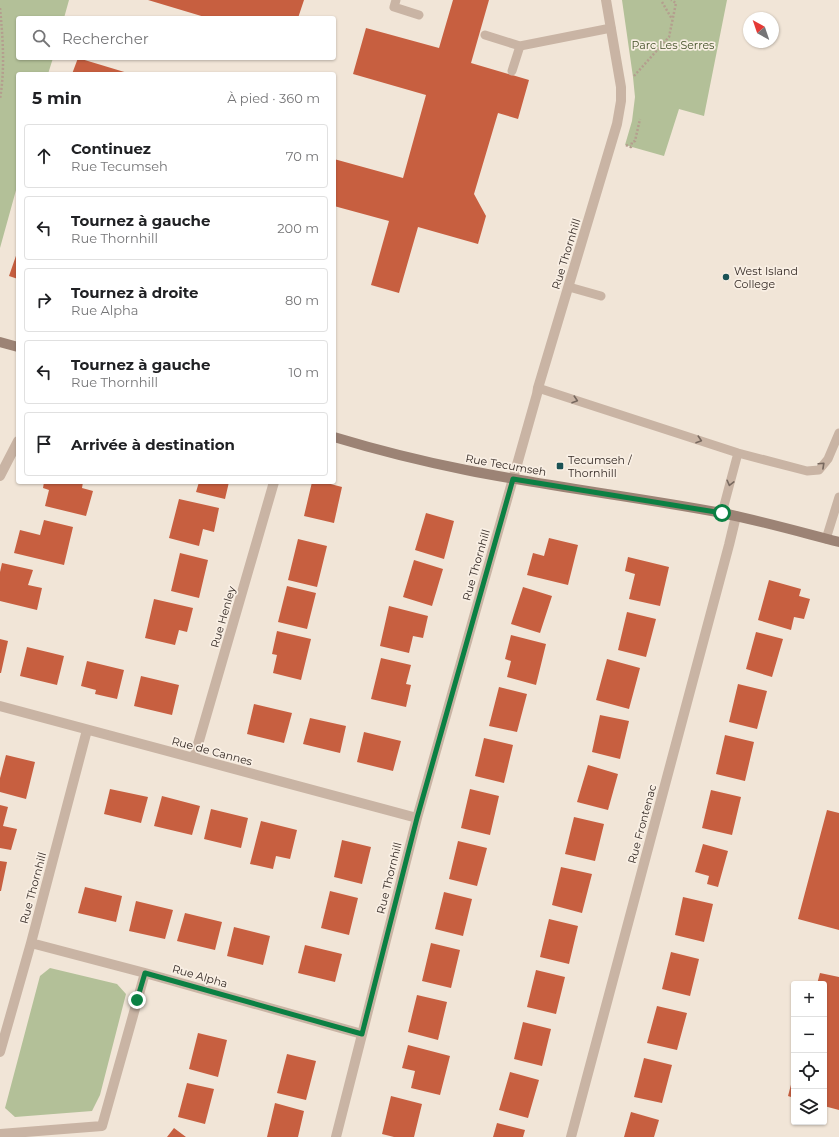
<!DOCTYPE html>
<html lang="fr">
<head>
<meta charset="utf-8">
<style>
  body { margin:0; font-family:Montserrat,sans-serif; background:#f2f2f2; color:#202124 }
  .controls { position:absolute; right:12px; bottom:12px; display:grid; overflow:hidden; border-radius:4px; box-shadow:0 1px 3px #0004 }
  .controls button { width:36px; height:36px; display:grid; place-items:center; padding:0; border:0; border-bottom:1px solid #e0e0e0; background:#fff; color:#202124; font:20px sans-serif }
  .compass { position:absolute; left:743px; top:12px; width:36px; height:36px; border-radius:50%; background:#fff; box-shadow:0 1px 3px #0004; rotate:320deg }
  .stop { position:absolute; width:12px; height:12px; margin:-9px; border:3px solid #0b8043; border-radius:50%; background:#fff }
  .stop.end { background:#0b8043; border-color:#fff; box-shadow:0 1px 4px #0008 }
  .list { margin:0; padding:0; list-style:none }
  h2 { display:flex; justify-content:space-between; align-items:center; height:52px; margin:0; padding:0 16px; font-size:17px }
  h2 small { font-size:13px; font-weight:400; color:#757577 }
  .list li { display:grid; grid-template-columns:26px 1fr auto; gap:12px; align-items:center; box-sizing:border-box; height:64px; margin:0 8px 8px; padding:0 8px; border:1px solid #e0e0e0; border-radius:4px }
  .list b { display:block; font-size:15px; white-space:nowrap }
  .list p { margin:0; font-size:13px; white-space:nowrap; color:#757577 }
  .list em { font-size:13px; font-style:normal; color:#757577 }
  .icon { flex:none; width:22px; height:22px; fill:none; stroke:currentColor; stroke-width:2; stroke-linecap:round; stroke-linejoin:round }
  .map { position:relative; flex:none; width:839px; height:1137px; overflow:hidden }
  .search { position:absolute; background:#fff; box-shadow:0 1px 3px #0004; left:16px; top:16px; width:320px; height:44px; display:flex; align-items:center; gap:10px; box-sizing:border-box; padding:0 14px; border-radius:4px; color:#757577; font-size:15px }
  .panel { position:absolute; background:#fff; box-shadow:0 1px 3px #0004; left:16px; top:72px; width:320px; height:412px; border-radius:4px }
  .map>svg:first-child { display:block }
  .green { fill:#b3c098 }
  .building { fill:#c75f40 }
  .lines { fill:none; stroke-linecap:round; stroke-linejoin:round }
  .path { stroke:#b49e8e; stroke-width:2.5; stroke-dasharray:2 2; stroke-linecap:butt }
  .lane { stroke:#c9b4a4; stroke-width:9 }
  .street { stroke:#c9b4a4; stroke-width:10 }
  .secondary { stroke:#9c8375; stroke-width:10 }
  .oneway { stroke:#77685e }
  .route { stroke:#0b8043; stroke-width:5 }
  .poi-dot { fill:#1b5255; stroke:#f9efe4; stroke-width:1.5 }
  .labels { text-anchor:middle; stroke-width:3.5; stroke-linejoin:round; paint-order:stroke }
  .park-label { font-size:11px; fill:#445229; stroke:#f9efe4 }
  .street-label { font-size:11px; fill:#342a25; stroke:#f9efe4 }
  .poi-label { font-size:11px; fill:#342a25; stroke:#f9efe4; text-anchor:start }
</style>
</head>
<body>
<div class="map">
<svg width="839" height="1137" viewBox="0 0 839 1137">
  <rect width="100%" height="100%" fill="#f1e5d7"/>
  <path class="green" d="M0,0H69L64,18H18V58H53L48,74H18V183L0,248Z
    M622,0H727L704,116L679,109L664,156L625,145L632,121L635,97L633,77Z
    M50,968L117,984L126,994L100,1095L92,1111L15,1117L5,1108L40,976Z"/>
  <path class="building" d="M148,0H304L298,18H208Z
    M453,0H489L471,63L529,80L518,119L498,113L474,194L486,216L478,244L418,227L399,293L371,285L389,221L334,206V159L403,178L426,95L353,74L366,28L439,48Z
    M78,58L131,74H72Z
    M18,250V279L9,276Z
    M44,482H83L82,488L93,491L86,516L45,506L49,490L43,488Z
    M199,482H229L225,499L196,492Z
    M312,482H323L342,487L334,523L304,516Z
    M179,499L219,508L214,532L203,529L199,546L169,538Z
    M426,513L454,521L444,559L415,550Z
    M44,520L73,527L64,565L14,553L20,530L40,535Z
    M549,538L578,545L568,585L527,575L533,553L544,556Z
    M298,539L327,546L317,587L288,580Z
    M180,553L208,560L199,598L171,591Z
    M628,557L669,567L660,606L629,599L635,574L625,571Z
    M414,560L443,569L432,606L403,597Z
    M2,563L33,570L28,585L42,588L37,610L0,601V572Z
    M769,580L801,589L799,596L810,599L804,619L794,617L791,630L758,620Z
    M287,586L316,593L307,629L278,622Z
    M523,587L552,596L540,633L511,624Z
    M154,599L193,608L187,632L179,630L175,645L145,638Z
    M389,606L428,616L423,638L413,636L409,653L380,646Z
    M627,612L656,619L646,657L618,650Z
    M277,631L311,639L301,680L273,673L277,655L272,654Z
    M756,632L783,639L772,677L746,669Z
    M511,635L546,644L536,685L507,677L511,661L505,659Z
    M0,639L8,641L1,673H0Z
    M27,647L64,656L57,685L20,676Z
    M381,658L411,665L406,684L411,685L406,707L371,699Z
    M607,659L640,668L629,709L596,700Z
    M87,661L124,670L117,699L95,694L96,690L81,686Z
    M141,676L179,685L172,715L134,706Z
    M738,684L767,691L757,729L729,722Z
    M499,687L527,694L517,732L489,726Z
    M254,704L292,713L284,743L247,734Z
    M600,715L629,721L620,759L592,752Z
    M310,718L346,726L340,753L303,744Z
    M364,732L401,741L393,771L357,762Z
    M725,735L754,742L745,781L716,774Z
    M484,738L513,745L504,783L475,776Z
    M6,755L35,762L26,799L0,792V778Z
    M588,765L618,774L608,810L577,802Z
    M110,789L148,797L141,823L104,814Z
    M470,789L499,796L490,835L461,828Z
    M711,790L741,797L732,835L702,828Z
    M162,796L200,806L192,835L154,826Z
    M0,805L8,807L3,826L17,829L11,850L0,848Z
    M211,809L248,818L241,848L204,839Z
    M827,810L839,813V930L798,919Z
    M574,817L604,824L595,861L565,854Z
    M261,821L297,830L290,859L276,856L273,869L250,864Z
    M342,840L371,847L362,884L334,877Z
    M458,841L487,848L477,886L449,879Z
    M703,844L728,851L718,887L707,884L709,876L695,872Z
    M0,861L7,862L1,891H0Z
    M561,867L592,874L582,913L552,905Z
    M85,887L122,896L116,922L78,913Z
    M330,891L358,898L349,935L321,928Z
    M444,892L472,899L463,936L435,929Z
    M683,897L713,904L704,942L675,935Z
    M136,901L173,910L165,939L129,931Z
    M185,913L222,922L215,950L177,941Z
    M549,919L578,926L569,964L540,957Z
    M234,927L270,936L263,965L227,956Z
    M431,943L460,950L451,988L422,981Z
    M305,945L342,954L335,982L298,973Z
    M671,952L699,959L690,996L662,989Z
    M536,970L565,977L556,1014L527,1007Z
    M820,973L839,977V1110L824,1106V984H817Z
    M417,995L447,1002L438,1040L408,1032Z
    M657,1006L687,1013L677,1050L647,1043Z
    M523,1022L551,1029L542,1066L514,1059Z
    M198,1033L227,1040L218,1077L189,1069Z
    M408,1045L450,1056L440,1095L411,1088L415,1071L402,1068Z
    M287,1054L316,1061L306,1100L277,1093Z
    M644,1058L672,1065L662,1103L634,1097Z
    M510,1072L539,1080L528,1118L499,1110Z
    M793,1077H794V1098L788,1096Z
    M187,1083L214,1089L205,1124L178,1117Z
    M391,1096L422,1104L414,1137H394L382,1134Z
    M275,1103L304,1111L298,1137H267Z
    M631,1112L659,1120L654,1137H624Z
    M497,1123L525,1130L523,1137H493Z
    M174,1128L186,1137H167Z"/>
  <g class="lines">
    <path class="path" d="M662,2L672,19
      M0,8C3,39 5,69 0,99
      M634,76L669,37L676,3L671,0
      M626,145L631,147L632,142L635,141L640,119"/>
    <path class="lane" d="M396,0L394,7L419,15
      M485,35L520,46
      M512,71L520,46L611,28
      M569,287L601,296
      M538,388L738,453L807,471L819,470L828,459L839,433
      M722,513L738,453
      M826,539L839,497"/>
    <path class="street" d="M0,476L18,441
      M0,706L417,818
      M194,758L274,482
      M31,943L145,973L362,1034
      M0,1052L31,943L87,730
      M0,1134L102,1126L145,973
      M336,1137L417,818L537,394L538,388L617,124L621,101V87L606,0
      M571,1137L729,545L736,516"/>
    <path class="secondary" d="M0,342L18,347
      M334,437C377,450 421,461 466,470C551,487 637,497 722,513C761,521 800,532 839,542"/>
  </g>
  <defs><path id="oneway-chevron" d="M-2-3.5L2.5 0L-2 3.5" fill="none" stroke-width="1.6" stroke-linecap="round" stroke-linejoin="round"/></defs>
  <g class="oneway">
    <use href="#oneway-chevron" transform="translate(575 400) rotate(18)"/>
    <use href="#oneway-chevron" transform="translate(699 440) rotate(18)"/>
    <use href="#oneway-chevron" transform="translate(822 465) rotate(-43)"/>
    <use href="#oneway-chevron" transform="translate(730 483) rotate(104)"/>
  </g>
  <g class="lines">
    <path class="route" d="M137,1000L145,973L362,1034L417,818L513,479L722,513"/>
  </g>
  <g class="poi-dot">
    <circle cx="726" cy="277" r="4"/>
    <rect x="556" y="462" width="8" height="8" rx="2"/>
  </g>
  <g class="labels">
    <g class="park-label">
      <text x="673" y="49">Parc Les Serres</text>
    </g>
    <g class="street-label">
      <text transform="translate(566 254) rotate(-73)" y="4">Rue Thornhill</text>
      <text transform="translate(506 465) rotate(10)" y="4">Rue Tecumseh</text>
      <text transform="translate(476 565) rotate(-74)" y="4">Rue Thornhill</text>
      <text transform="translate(223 617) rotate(-74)" y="4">Rue Henley</text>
      <text transform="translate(212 751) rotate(15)" y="4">Rue de Cannes</text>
      <text transform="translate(642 824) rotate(-75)" y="4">Rue Frontenac</text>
      <text transform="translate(389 878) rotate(-76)" y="4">Rue Thornhill</text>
      <text transform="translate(33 888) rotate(-75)" y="4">Rue Thornhill</text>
      <text transform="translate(200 976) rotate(16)" y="4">Rue Alpha</text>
    </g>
    <g class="poi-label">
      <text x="734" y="275">West Island<tspan x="734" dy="13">College</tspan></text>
      <text x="568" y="464">Tecumseh /<tspan x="568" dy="13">Thornhill</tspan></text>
    </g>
  </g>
</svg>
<div class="controls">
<button>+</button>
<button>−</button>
<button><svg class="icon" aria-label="locate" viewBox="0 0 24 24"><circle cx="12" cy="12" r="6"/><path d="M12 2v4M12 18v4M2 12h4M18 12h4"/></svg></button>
<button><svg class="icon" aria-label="layers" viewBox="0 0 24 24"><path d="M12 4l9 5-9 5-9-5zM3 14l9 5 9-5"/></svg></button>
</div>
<svg class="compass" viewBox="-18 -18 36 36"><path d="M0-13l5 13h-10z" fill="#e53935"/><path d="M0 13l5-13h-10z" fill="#757577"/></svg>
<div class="stop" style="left:722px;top:513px"></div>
<div class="stop end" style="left:137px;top:1000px"></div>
<div class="search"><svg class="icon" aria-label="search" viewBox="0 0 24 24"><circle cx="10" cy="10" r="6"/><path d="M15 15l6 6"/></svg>Rechercher</div>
<section class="panel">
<h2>5 min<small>À pied · 360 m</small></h2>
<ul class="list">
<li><svg class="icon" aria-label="ahead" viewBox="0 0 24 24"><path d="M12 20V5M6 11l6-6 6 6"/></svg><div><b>Continuez</b><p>Rue Tecumseh</p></div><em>70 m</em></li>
<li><svg class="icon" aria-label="left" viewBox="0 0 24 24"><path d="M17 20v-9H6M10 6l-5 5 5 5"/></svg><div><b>Tournez à gauche</b><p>Rue Thornhill</p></div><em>200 m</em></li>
<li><svg class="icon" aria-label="right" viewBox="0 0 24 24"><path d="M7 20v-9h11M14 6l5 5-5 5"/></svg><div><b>Tournez à droite</b><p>Rue Alpha</p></div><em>80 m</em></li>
<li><svg class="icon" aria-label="left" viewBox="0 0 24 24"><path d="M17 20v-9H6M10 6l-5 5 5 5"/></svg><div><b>Tournez à gauche</b><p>Rue Thornhill</p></div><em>10 m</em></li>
<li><svg class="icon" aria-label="arrive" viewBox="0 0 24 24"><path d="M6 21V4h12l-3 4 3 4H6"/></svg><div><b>Arrivée à destination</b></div></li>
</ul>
</section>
</div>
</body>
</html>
